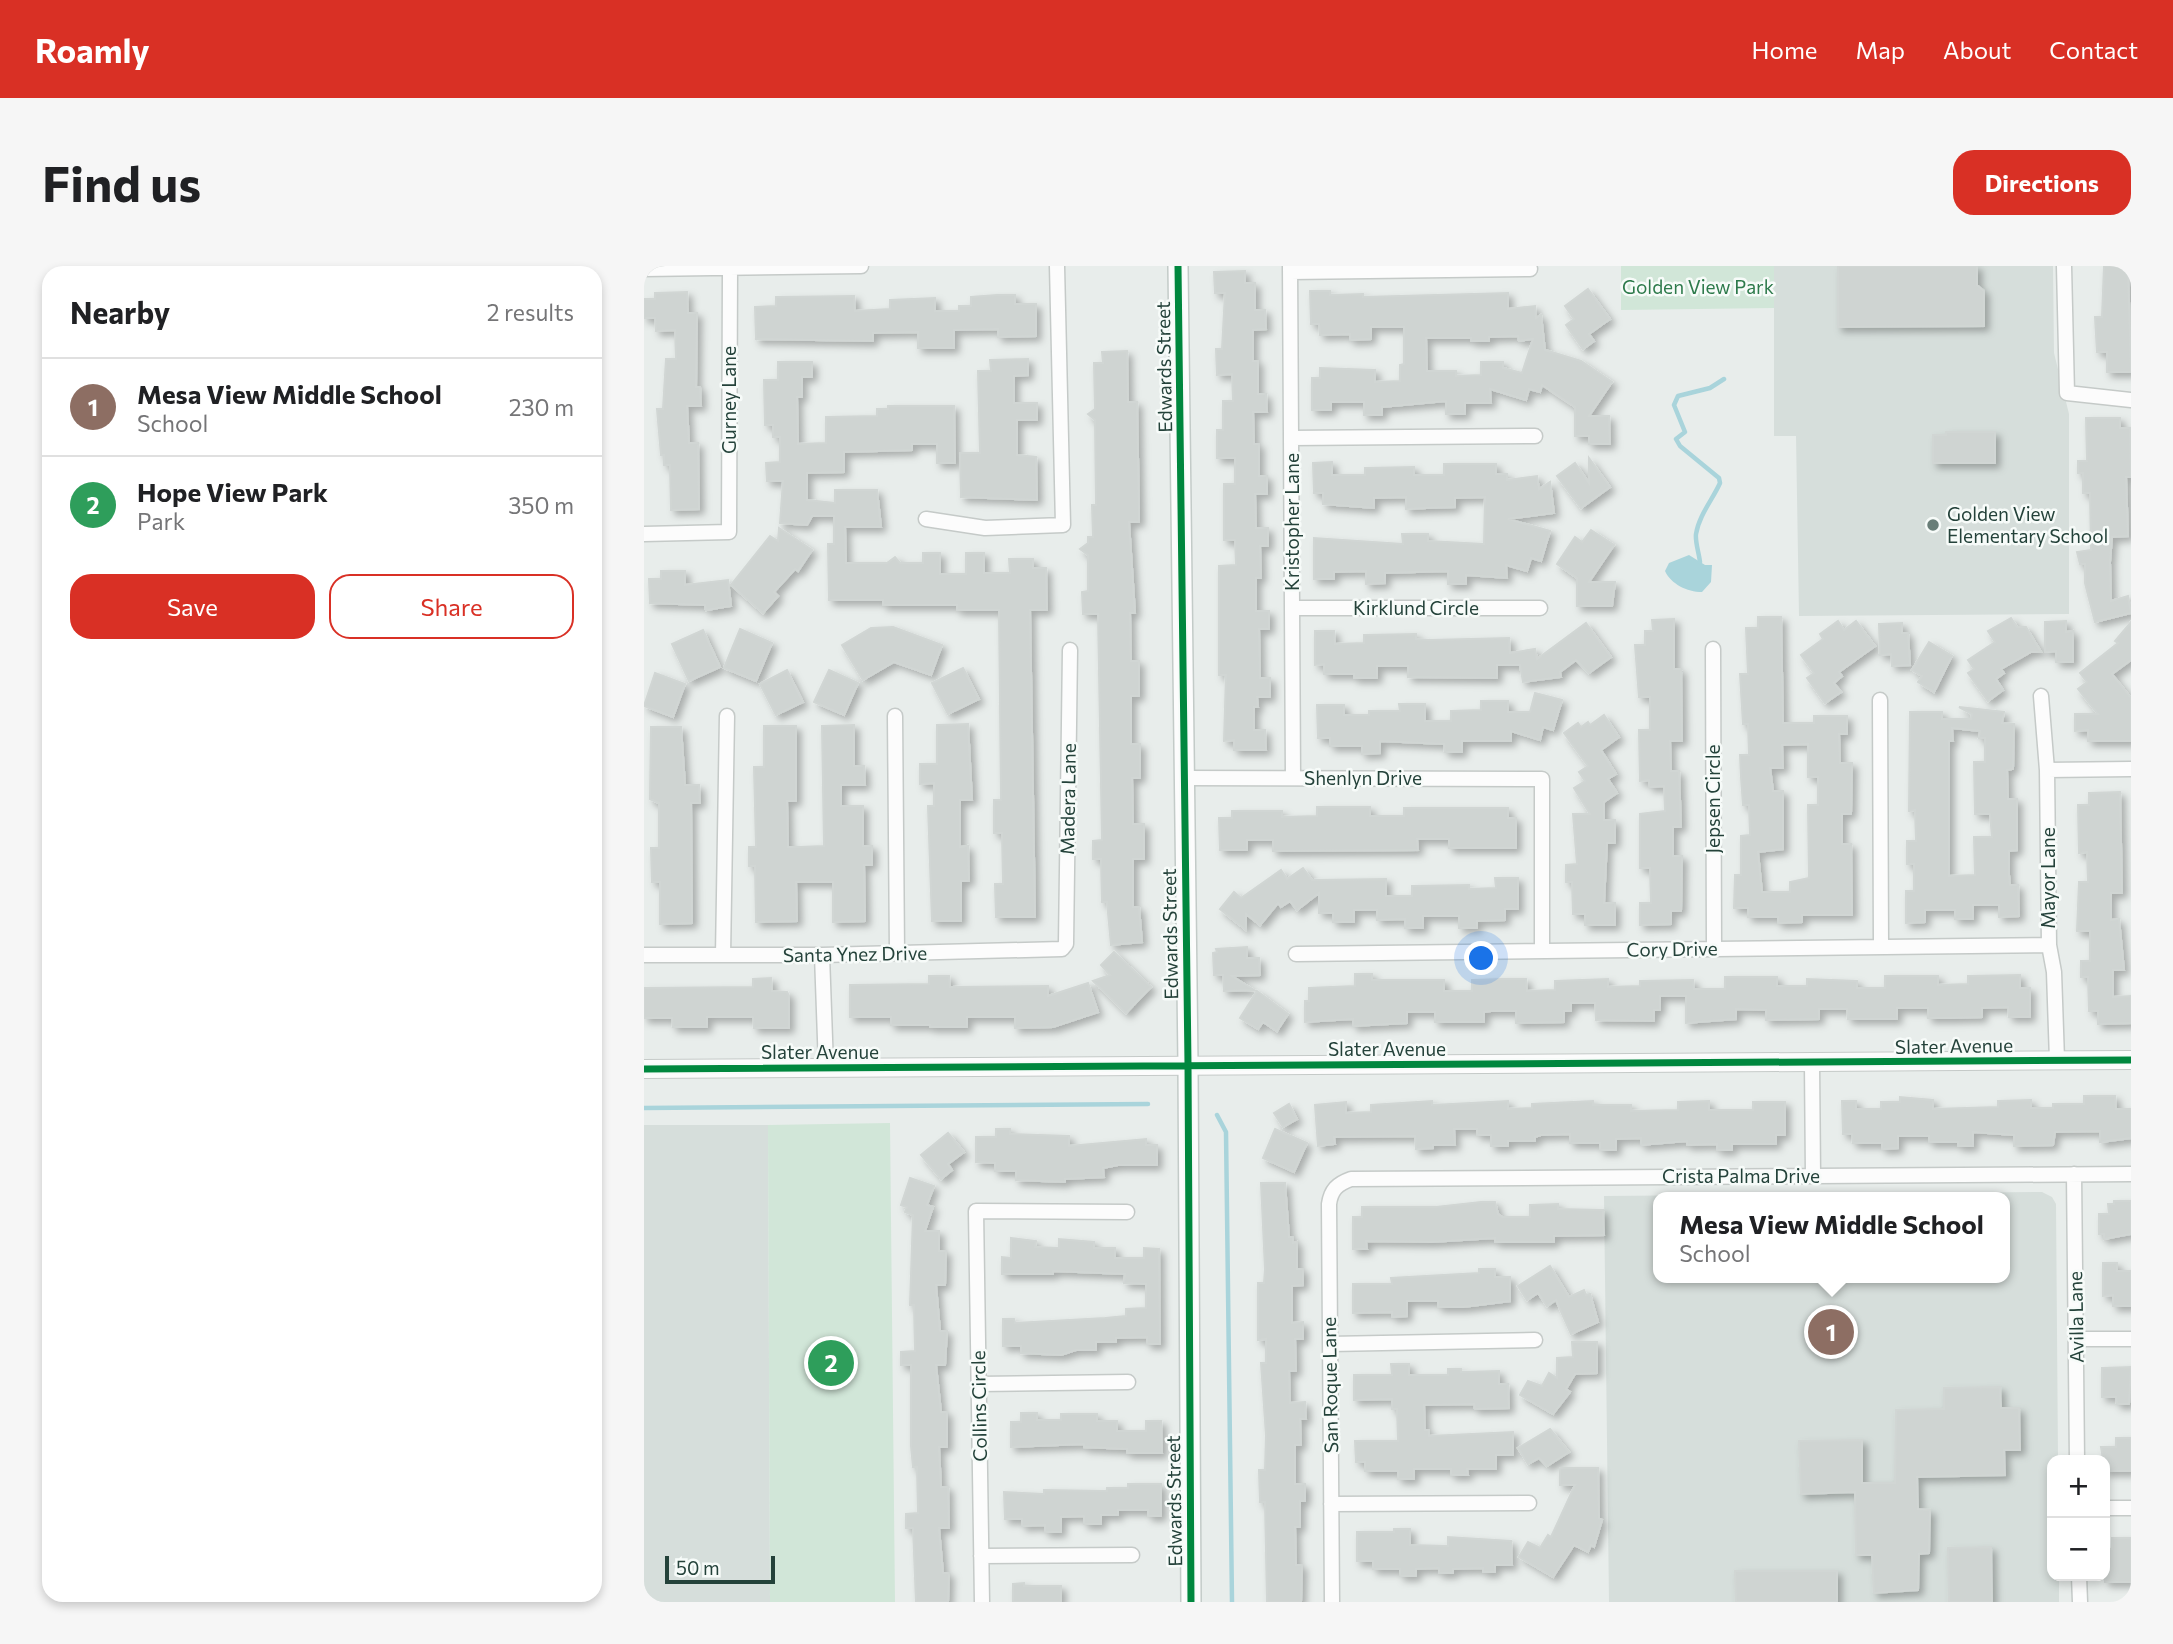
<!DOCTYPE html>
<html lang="en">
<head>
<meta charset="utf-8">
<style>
  body { margin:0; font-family:Commissioner,sans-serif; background:#f6f6f6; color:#202124 }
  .controls { position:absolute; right:21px; bottom:21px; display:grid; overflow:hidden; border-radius:14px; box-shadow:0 4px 10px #0003 }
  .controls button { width:63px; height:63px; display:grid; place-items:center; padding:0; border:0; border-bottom:2px solid #e0e0e0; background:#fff; color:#202124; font:35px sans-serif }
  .scale { position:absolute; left:21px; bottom:18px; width:110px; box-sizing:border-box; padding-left:7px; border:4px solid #24423a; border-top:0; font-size:19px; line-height:24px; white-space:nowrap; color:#24423a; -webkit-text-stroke:5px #f7fbf9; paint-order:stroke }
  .you { position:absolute; left:838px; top:693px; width:24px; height:24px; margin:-18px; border:5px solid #fff; border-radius:50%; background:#1a73e8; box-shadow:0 0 0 10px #1a73e833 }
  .badge { display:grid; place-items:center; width:46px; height:46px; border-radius:50%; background:#d93025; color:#fff; font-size:23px; font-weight:700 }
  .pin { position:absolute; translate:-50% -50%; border:4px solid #fff; box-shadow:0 2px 7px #0006 }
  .popup { position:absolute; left:1009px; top:926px; width:357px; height:91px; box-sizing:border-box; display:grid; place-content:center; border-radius:14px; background:#fff; filter:drop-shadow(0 2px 5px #0005); font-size:23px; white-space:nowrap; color:#757577 }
  .popup b { font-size:26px; color:#202124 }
  .popup::after { content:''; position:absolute; left:50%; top:100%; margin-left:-14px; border:14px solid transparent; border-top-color:#fff }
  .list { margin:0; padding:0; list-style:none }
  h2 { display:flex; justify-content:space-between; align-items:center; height:91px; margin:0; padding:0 28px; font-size:30px }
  h2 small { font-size:23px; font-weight:400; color:#757577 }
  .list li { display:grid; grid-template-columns:46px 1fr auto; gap:21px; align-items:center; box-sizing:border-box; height:98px; padding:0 28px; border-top:2px solid #e0e0e0 }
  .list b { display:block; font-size:26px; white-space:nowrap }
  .list p { margin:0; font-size:23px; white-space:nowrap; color:#757577 }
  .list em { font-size:23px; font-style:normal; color:#757577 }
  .actions { display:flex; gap:14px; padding:21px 28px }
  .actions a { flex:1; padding:16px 0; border:2px solid #d93025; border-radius:21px; text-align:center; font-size:24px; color:#d93025 }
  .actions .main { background:#d93025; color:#fff }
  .map { position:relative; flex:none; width:1487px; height:1336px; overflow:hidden; border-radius:21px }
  header { display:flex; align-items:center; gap:42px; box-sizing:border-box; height:98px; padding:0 35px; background:#d93025; color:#fff }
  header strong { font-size:33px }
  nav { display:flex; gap:38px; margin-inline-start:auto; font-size:24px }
  .intro { display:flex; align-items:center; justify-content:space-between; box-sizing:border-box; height:168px; padding:0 42px }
  h1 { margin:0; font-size:49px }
  .button { padding:18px 32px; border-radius:21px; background:#d93025; color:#fff; font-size:24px; font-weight:700 }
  main { display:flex; gap:42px; padding:0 42px }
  aside { flex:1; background:#fff; border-radius:21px; box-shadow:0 4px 10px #0003 }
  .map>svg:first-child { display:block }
  .built { fill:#d6dedb; fill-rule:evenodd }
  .park { fill:#d1e6d8 }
  .water { fill:#a9d4db }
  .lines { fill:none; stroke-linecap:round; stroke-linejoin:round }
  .stream { stroke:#a9d4db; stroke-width:4.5 }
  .building { fill:#cfd4d2; stroke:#d1d6d4; stroke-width:2; fill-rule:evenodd; filter:url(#shadow) }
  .minor-casing { stroke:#c5cac8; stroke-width:17 }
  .tertiary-casing { stroke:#c5cac8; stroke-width:20 }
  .secondary-casing { stroke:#c3cbc8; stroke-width:22 }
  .minor { stroke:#fcfcfc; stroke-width:14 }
  .tertiary { stroke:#fcfcfc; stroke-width:18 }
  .secondary { stroke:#fcfcfc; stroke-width:19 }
  .cycleway-casing { stroke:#f7fbf9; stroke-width:11 }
  .cycleway { stroke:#00873e; stroke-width:7 }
  .poi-dot { fill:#697e78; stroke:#f7fbf9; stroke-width:2.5 }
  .labels { text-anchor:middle; stroke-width:5; stroke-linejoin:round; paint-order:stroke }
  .park-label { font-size:19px; fill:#2d7a4b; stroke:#f7fbf9 }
  .street-label { font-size:19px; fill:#24423a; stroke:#f7fbf9 }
  .poi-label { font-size:19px; fill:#24423a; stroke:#f7fbf9; text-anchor:start }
</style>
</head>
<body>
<header>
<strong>Roamly</strong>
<nav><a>Home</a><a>Map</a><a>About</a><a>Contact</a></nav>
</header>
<div class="intro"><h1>Find us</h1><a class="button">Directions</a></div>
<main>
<aside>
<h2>Nearby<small>2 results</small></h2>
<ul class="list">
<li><span class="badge" style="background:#8d6e63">1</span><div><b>Mesa View Middle School</b><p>School</p></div><em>230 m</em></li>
<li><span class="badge" style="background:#2e9e5b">2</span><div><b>Hope View Park</b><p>Park</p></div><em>350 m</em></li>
</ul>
<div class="actions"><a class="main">Save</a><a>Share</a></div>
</aside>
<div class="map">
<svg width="1487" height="1336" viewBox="0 0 1487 1336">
  <defs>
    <filter id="shadow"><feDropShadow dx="4.5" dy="4.5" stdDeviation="3.5" flood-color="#0004"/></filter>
  </defs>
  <rect width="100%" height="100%" fill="#e8edeb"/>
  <path class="built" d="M1130,0H1409L1410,87L1425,148V348L1155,350L1152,170H1130Z
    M0,859H124L126,1336H0Z
    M1398,926L1408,931L1412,938L1414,1194H1408V1310H1415V1336H965L960,930ZM1014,931H1360V1012H1014Z"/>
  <path class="park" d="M977,0H1130V42L977,44Z
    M246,857L251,1336H126L124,859Z"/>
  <path class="water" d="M1045,289L1061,299H1068L1067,316L1058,326C1043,326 1027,318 1021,305L1025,297Z"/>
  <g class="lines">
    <path class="stream" d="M1056,296C1055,287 1051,276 1052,268C1055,249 1069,233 1076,217L1075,212L1036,180L1032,173L1041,166L1030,139L1034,130L1066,122L1080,113
      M0,842L504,838
      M573,849L582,866L588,1336"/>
  </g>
  <path class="building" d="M1194,0H1333V19L1340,25V60L1194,61Z
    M1460,0H1484L1487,106H1463V86H1453L1451,51H1458Z
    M601,5V17H611V44H621L622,63L609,64V95H614V128H622L623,146H609L610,178H615V210H623V228H611L612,262H624V280H616L617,312H612V345H625V363H615L616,412H626V431H613L614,441H610V464H621L622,484H590V474L580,475L582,409H575V300L592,299L591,274H580V218H591V192H573V164H579V135H589L588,108L573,109L572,83H578L581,27H571L570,6Z
    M944,23L966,53L945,68L950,75L939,83L922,59L930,53L921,40Z
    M666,25H686V29L719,28V31L864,27V43L891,40L892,52L897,49L901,84L937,95L968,116L945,150H965L966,178H945V170H931V141L898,119L896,126L885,123L882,134L846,123L847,137H821V148H802V135L738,141V149H720V136H687V144H668V112H676V102L731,104V116L756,115V99L760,98V61H727V73L706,74V68L676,69L675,58H667ZM874,70L875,75L889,73L878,107L859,102V96H837V109L812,110V105H783L782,72H827V75H845V71Z
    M43,26L44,47H53L52,121H56L57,140H43L45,177H54L55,243L27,244L26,199H20V189H17L13,143H19L22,93H32L31,64L12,65L11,52H0V33H11V27Z
    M353,29H371V38H392V70L354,71V63L310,64V82H274V66L229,67V75L112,73L111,41L132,40V31L210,30L211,45L246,43V34L291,32V45H315V40H327V31Z
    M483,85L484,136H493L495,244V256H485L491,347H486L487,395H495V430H487V478H496V512H488L489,558H500V593H489V641H495L498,676L467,679L463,636H458L457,593H449V575L458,574L454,348H439L438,326L444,325V289L436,283L444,277V271H449L448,239H452L451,154L444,148L451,143L450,97H459L458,86Z
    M384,93V109L370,110V137H393V154H373V189L392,191L393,234L317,231L316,187H336L334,105H347L346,94Z
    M134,96H168V111H158V131H153L154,178L182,177V151L233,150V143H244V140H310L311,197H293V178H268V184L200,186V206L163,207V234L191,237V224H233L237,261H201L202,297H243L251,291L256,297H279V287H296V308H322V287H340V307H366L365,293H389V302H402L403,344H386L391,651H352L351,618H359L358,567H350V534H357L355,344H313V339H239V334H185L184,278H190V250H168L163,259L136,257L139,215H123L122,197L136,196V171H129V159H121L120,114H134Z
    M1442,152H1476V162H1486L1487,211H1482L1484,270L1468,271L1466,296L1467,335L1484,330L1487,347L1451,356L1441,317V298H1436L1433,286L1447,284L1446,227H1439V207H1434V195H1443Z
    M1302,166H1351V197H1289V169H1302Z
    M945,192L966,221L937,242L913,210L931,197L945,217Z
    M688,196V209H721V202L770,201V209H800V198H852V208H863V214L893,210L895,223L906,216L910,247L864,253L906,265L897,295L887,292L883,305L862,299L863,312L822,309V318H804V305L741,307V317L722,318V305L690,306V313H670V272L759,278L758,268H784V275L840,278L841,231L811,232V241L783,242L762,243V231L730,232V242L679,238V227H670L669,197Z
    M135,262L168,284L154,305L151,303L130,326L134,330L119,347L87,319L126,270L134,275Z
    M947,264L970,279L945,316H971L968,340H933V312L913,298L931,271L938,276Z
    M17,305H41V319L84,314L87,340L62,344L61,339L6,337L5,313H17Z
    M1114,351H1137L1139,457H1170V450H1203V468H1195L1196,497H1208L1207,548H1198V578H1207L1208,649H1158V656L1134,657V651H1104V642H1090L1091,609H1097V570L1106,569L1105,539H1099L1097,511L1096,489H1105L1104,458H1099L1096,408H1104L1102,362H1114ZM1164,478V511H1174V539H1164L1165,612L1146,616V626H1118L1114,586L1139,583V525H1129L1126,502H1139L1138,479Z
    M1367,352L1373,361H1382L1397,386H1387L1357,403L1360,407L1352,413L1359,424L1344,435L1324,407L1330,403L1324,394L1351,376L1344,365Z
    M1030,353V403H1037L1038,475H1026L1027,505H1035L1037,561H1029V590H1038L1037,645H1027V658L996,659V637H1007L1006,602H996V548L1021,545L1020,520L1005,521V514L996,515L995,464H1006V431H995L991,379H1001V365H1009L1008,354Z
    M1194,355L1200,364L1212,355L1231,380L1195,406L1198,410L1190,417L1197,426L1181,437L1163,412L1170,407L1157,389L1179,373L1176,368Z
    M1422,355V366L1429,365V396H1412V385L1401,386V356Z
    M1487,356V394L1468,408L1487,432V475H1444V464L1431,465V448H1454L1434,423L1443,416L1436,407L1474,377L1471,375Z
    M942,357L967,391L945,407L932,394L916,406L917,411L879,416L876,399H853V412L764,411V400H733V412H710V408H680V398L671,399V365H690L691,378L720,377V369L772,368V373L785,374L865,372L866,387L891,383L893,393Z
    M1258,357V367H1264L1266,399L1248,400L1247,388L1236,389L1235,358Z
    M249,361L298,379L287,409L250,396L219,414L198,379L227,362Z
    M96,363L128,377L112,415L80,402Z
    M59,364L76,401L45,415L28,378Z
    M1285,376L1308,390L1290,426L1274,416L1278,410L1268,404Z
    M319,402L335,433L304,448L288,417Z
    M143,404L159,436L132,449L116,418Z
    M185,404L214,417L200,449L170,436Z
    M11,407L41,418L29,451L0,440Z
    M891,427L918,434L909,464L899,461L896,474L867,465V475H818V486H801L800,478L736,475V487L718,488V480H686V472H674L673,439H700V449H725V445H756L755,438H781V455H807V445L837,444V435H864V446H886Z
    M1315,441L1360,446L1358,457L1370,458L1369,503L1363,504L1364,533H1373V584L1365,585V609L1366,619H1374L1375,650L1355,651V639H1329V653H1311V644H1281V656L1262,657V625H1270V598H1263V575H1272L1271,544L1265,545L1266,446H1298V453H1327L1328,448ZM1308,462L1336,465L1335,472H1341V496H1330L1331,548H1346L1348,571H1330L1331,609L1305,610V475H1309Z
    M960,449L975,471L957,484L972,508L964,513L973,527L960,536V554H971V577H963L960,637H971V659H941V648H929L928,616H922V599L933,598L929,548H946L930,522L941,515L935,506L944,500L920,467L934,457L937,461L944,456L946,459Z
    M324,458L328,534H316V581L324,580L325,615H317V655H288L284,540H290V517L276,518V498H293V459Z
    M210,459V500H220L221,519H197V540H219V580H228V599H220L221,655L189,656V616H152L153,655L112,656L111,600H105V581H112L110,501H120V460H152V535H143L144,581H155L180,580L178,460Z
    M7,461H37L41,519H55L56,537H47L48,657L16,658V616H8L7,582H15V537L6,533Z
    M1476,526L1478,627H1467V654L1475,653L1480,704H1469V731L1487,730V757L1454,758V745H1445L1444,711H1437V695H1446V665H1433L1435,616H1444L1443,586L1435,587L1434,539H1445V527Z
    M673,541H726V550H760V542H864V552H872V582H805V573H773L774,584L629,585V574H603V584H576L575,552H588V545H638V551L673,550Z
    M659,602L668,614L742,613V630H768V620L825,619V623L852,622L851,612H874V643H861V654L833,655V662H815V650H779V662H761V653L733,654V644H710V656H689V647H675V627L653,644L646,635L637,641L634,637L616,659L602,648V664L576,643L590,626L597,632L637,604L643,613Z
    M603,681V692H615L616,709L588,710L610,724L580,725L579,709H570L569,687L573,686L572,683Z
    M470,686L507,721L482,747L449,715L466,709L457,699Z
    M711,708H728V714H800V725H828V714L858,713H882L883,725L911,724V715L964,713V721L996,720V715L1049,714L1050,723H1081V711H1133V720H1163V713L1213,715V722H1241V710H1294V719L1324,718V710L1376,709V722H1386V751H1365L1364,741L1338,742V751L1307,752H1284V742H1253V753H1204L1203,743H1175V753L1122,754V744L1092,743V753L1042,757V730H1016V744H1010V755L952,754L951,737H927V745H920V756L872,757V745H847L840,746V756H791V746H763V757L709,760V753L661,756V735H665V722L711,720Z
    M285,710H305L306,721L404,720V730L444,717L454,746L409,761L371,762V751H323V761H286V759H247V751H206V719L285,718Z
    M127,712L128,725L143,726L145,730V762H110L109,751H63V761H29L28,752H0V722L109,721V713Z
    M613,725L644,748L633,765L619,756L614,763L596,752Z
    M1440,830H1471L1472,843H1487V872L1456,876V865L1411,866L1409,879L1370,880V869L1329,866V880H1314V876H1285V870H1254V882L1238,883V877H1209L1208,868H1199L1198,835H1212V843H1237V836H1256V831L1289,834V843L1354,841V835L1387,834V842H1409V838H1440Z
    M788,835V839L864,835V843L888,842V838L949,835V839H987V845L1034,844V836L1065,835V844H1109V836H1141V869H1132V878H1088V884H1073V878L1043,879V875L997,879V872L972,873V884H956V877H926V868L897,869L891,871V875H864V880H847V869H833V863H810L811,879H789V882L772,883L771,870L690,871L691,878L674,880L671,839L702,836V847L727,846V839Z
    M645,838L653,853L639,861L630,847Z
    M352,863H366V868L425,870V880L502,873V879H513V899H474L459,902L460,911L421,913V916L372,914V905H351V897L332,896V871H352Z
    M631,863L663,877L650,906L619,892Z
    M304,867L320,886L304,898L308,904L297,913L277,889Z
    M266,912L290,920L283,939L289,941L281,965H295V985H302L301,1019H292L296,1065H303L301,1099H292L297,1146H303V1181H295L297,1221H304L305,1262H295L299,1307H305L304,1336H272L269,1262H262V1248L274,1247L273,1201H269L267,1180V1099H257V1086L271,1085L270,1039H266L269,949L261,946L263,941L257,939Z
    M617,917H641L645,971H649V977L653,976V1003H659V1019L648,1020V1057L659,1056V1073H651L652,1105H645L646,1137L661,1136L662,1153H656L657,1179H651V1218H661V1235H656V1261H651L652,1299H658L657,1336H623L621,1236H616L615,1204H621L622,1169L617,1097H622V1073L614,1074V1017H620L621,1003Z
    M1470,935H1487V968L1460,973V968H1455V948H1465L1464,938H1470Z
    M837,936H851L854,948L858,951H886V939L914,938V943L959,944L960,969L910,970V976H851V972L787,976L722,975L723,983H709V951H718V941H792Z
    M367,972L392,975L391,981L415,982V973L450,976V982H471V992H500V982L515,983L516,1078H503V1071L472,1072V1076H452V1084H432L417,1089L377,1087V1080H359V1053H370L371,1057L461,1052L482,1050V1043L502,1042V1018L480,1017L481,1008L409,1005V1008H358V991L367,992Z
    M1459,997H1473V1005H1487V1040H1469V1029L1459,1030Z
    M906,1000L925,1031L940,1024L942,1029L946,1028L954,1056L927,1068L912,1034L903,1040L894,1027L883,1034L874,1020Z
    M835,1003H851V1011H866V1035L819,1041H794V1035H763V1050L748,1051V1046L709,1047V1018H748L747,1012L835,1007Z
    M928,1076H953V1107L931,1108L922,1123L926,1126L909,1148L876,1129L884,1115L898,1120L905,1107L913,1112V1092L929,1091Z
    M747,1098H765V1109H804V1103H817V1106L855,1105V1118H864L865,1142L831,1143L830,1138L780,1139L781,1164H785V1170L869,1166V1189H852V1203H823L824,1209H807V1203H770V1213H754V1205H721V1196H712L711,1175H754L753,1143H748V1133L710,1134V1109H748Z
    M1487,1101L1485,1138H1473L1472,1131H1458V1102Z
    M1356,1121L1357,1142H1375L1376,1184H1360L1361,1209L1273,1211L1274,1243L1286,1244L1285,1287L1275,1288L1274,1324L1230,1327L1228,1289H1212L1211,1226L1157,1228L1155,1175L1218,1174V1217H1251L1252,1144L1300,1143V1122Z
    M377,1147H393V1154H417V1148H453V1155H473V1165H502V1155H517L518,1187H483V1183L440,1181V1178L367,1181V1156H377Z
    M906,1163L925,1186L903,1200L895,1192L884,1198L874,1182Z
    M1472,1172H1487V1205H1461L1457,1181H1472Z
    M916,1202H954L955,1252L958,1254L950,1281L947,1279L944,1286L930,1279L909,1311L875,1291L884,1276L896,1282L904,1269L907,1271L931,1219H916Z
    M484,1218H517V1250H504V1244H474V1249H457V1258H440V1250L417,1251V1266H401V1259L378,1260V1253H361L360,1226L400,1228V1224L463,1225V1222H484Z
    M750,1263H766V1279L804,1280V1271L867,1275L868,1299H851V1306H839V1302L809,1303V1307H795V1302L772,1303V1310H756V1303H729V1295H713V1266H750Z
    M1468,1272H1487V1316H1461V1283H1468Z
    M1347,1281L1348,1336H1305L1304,1282Z
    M1091,1305H1193V1336H1092Z
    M380,1317V1320H417V1336H369V1318Z"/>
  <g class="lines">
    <g class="minor-casing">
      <path id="minor" d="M646,0L649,512
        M1420,0L1423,127L1487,134
        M0,3L217,0
        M646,6L886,3
        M647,172L891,170
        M282,253L341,262L419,259L413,0
        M0,268L85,266L86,2
        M648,342H896
        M1069,383L1070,683
        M1397,430L1403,504L1405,679L1410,706L1413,794
        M1236,434L1237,681
        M251,450L253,687
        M1403,504L1487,503
        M539,512L898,513V685
        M652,688L1405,679
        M0,689H178L418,683L422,678L426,384
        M79,689L83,450
        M178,689L182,801
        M1168,798L1169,910
        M1430,908L1433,1194
        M1433,1073H1487
        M686,1078L891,1074
        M335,1118L484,1116
        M687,1238L885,1237
        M1461,1242H1487
        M337,1290L488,1289
        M1435,1310L1436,1336
        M338,1336L332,945L483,946
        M688,1336L685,938C687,924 693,918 707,913L1487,908"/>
    </g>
    <g class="tertiary-casing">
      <path id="tertiary" d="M0,803L1487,794"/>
    </g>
    <g class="secondary-casing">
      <path id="secondary" d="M534,0L544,798L547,1336"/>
    </g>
    <use href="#minor" class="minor"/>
    <use href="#tertiary" class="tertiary"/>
    <use href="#secondary" class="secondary"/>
    <g class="cycleway-casing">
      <path id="cycleway" d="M534,0L544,798L547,1336
        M0,803L1487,794"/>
    </g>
    <use href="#cycleway" class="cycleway"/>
  </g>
  <circle class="poi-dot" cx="1289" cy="259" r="7"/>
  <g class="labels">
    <g class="park-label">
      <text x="1054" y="28">Golden View Park</text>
    </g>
    <g class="street-label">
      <text transform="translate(520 101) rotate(-91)" y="7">Edwards Street</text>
      <text transform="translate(85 134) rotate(-90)" y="7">Gurney Lane</text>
      <text transform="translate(648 256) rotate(-90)" y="7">Kristopher Lane</text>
      <text x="772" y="349">Kirklund Circle</text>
      <text x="719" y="519">Shenlyn Drive</text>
      <text transform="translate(424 533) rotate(-89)" y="7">Madera Lane</text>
      <text transform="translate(1069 533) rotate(-90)" y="7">Jepsen Circle</text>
      <text transform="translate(1404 612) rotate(-90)" y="7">Mayor Lane</text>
      <text transform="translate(526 668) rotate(-91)" y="7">Edwards Street</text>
      <text transform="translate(1028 683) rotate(-1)" y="7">Cory Drive</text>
      <text transform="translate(211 688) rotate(-1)" y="7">Santa Ynez Drive</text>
      <text transform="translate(1310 780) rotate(-1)" y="7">Slater Avenue</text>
      <text x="743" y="790">Slater Avenue</text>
      <text x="176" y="793">Slater Avenue</text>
      <text x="1097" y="917">Crista Palma Drive</text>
      <text transform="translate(1432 1051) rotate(-91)" y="7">Avilla Lane</text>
      <text transform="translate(686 1119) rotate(-91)" y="7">San Roque Lane</text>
      <text transform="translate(335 1140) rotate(-91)" y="7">Collins Circle</text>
      <text transform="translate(530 1235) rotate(-91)" y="7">Edwards Street</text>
    </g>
    <g class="poi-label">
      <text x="1303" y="255">Golden View<tspan x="1303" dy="22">Elementary School</tspan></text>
    </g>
  </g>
</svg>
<div class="controls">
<button>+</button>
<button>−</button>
</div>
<div class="scale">50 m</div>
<div class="you"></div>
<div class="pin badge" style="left:1187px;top:1066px;background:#8d6e63">1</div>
<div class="popup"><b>Mesa View Middle School</b>School</div>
<div class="pin badge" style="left:187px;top:1097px;background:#2e9e5b">2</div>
</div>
</main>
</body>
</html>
